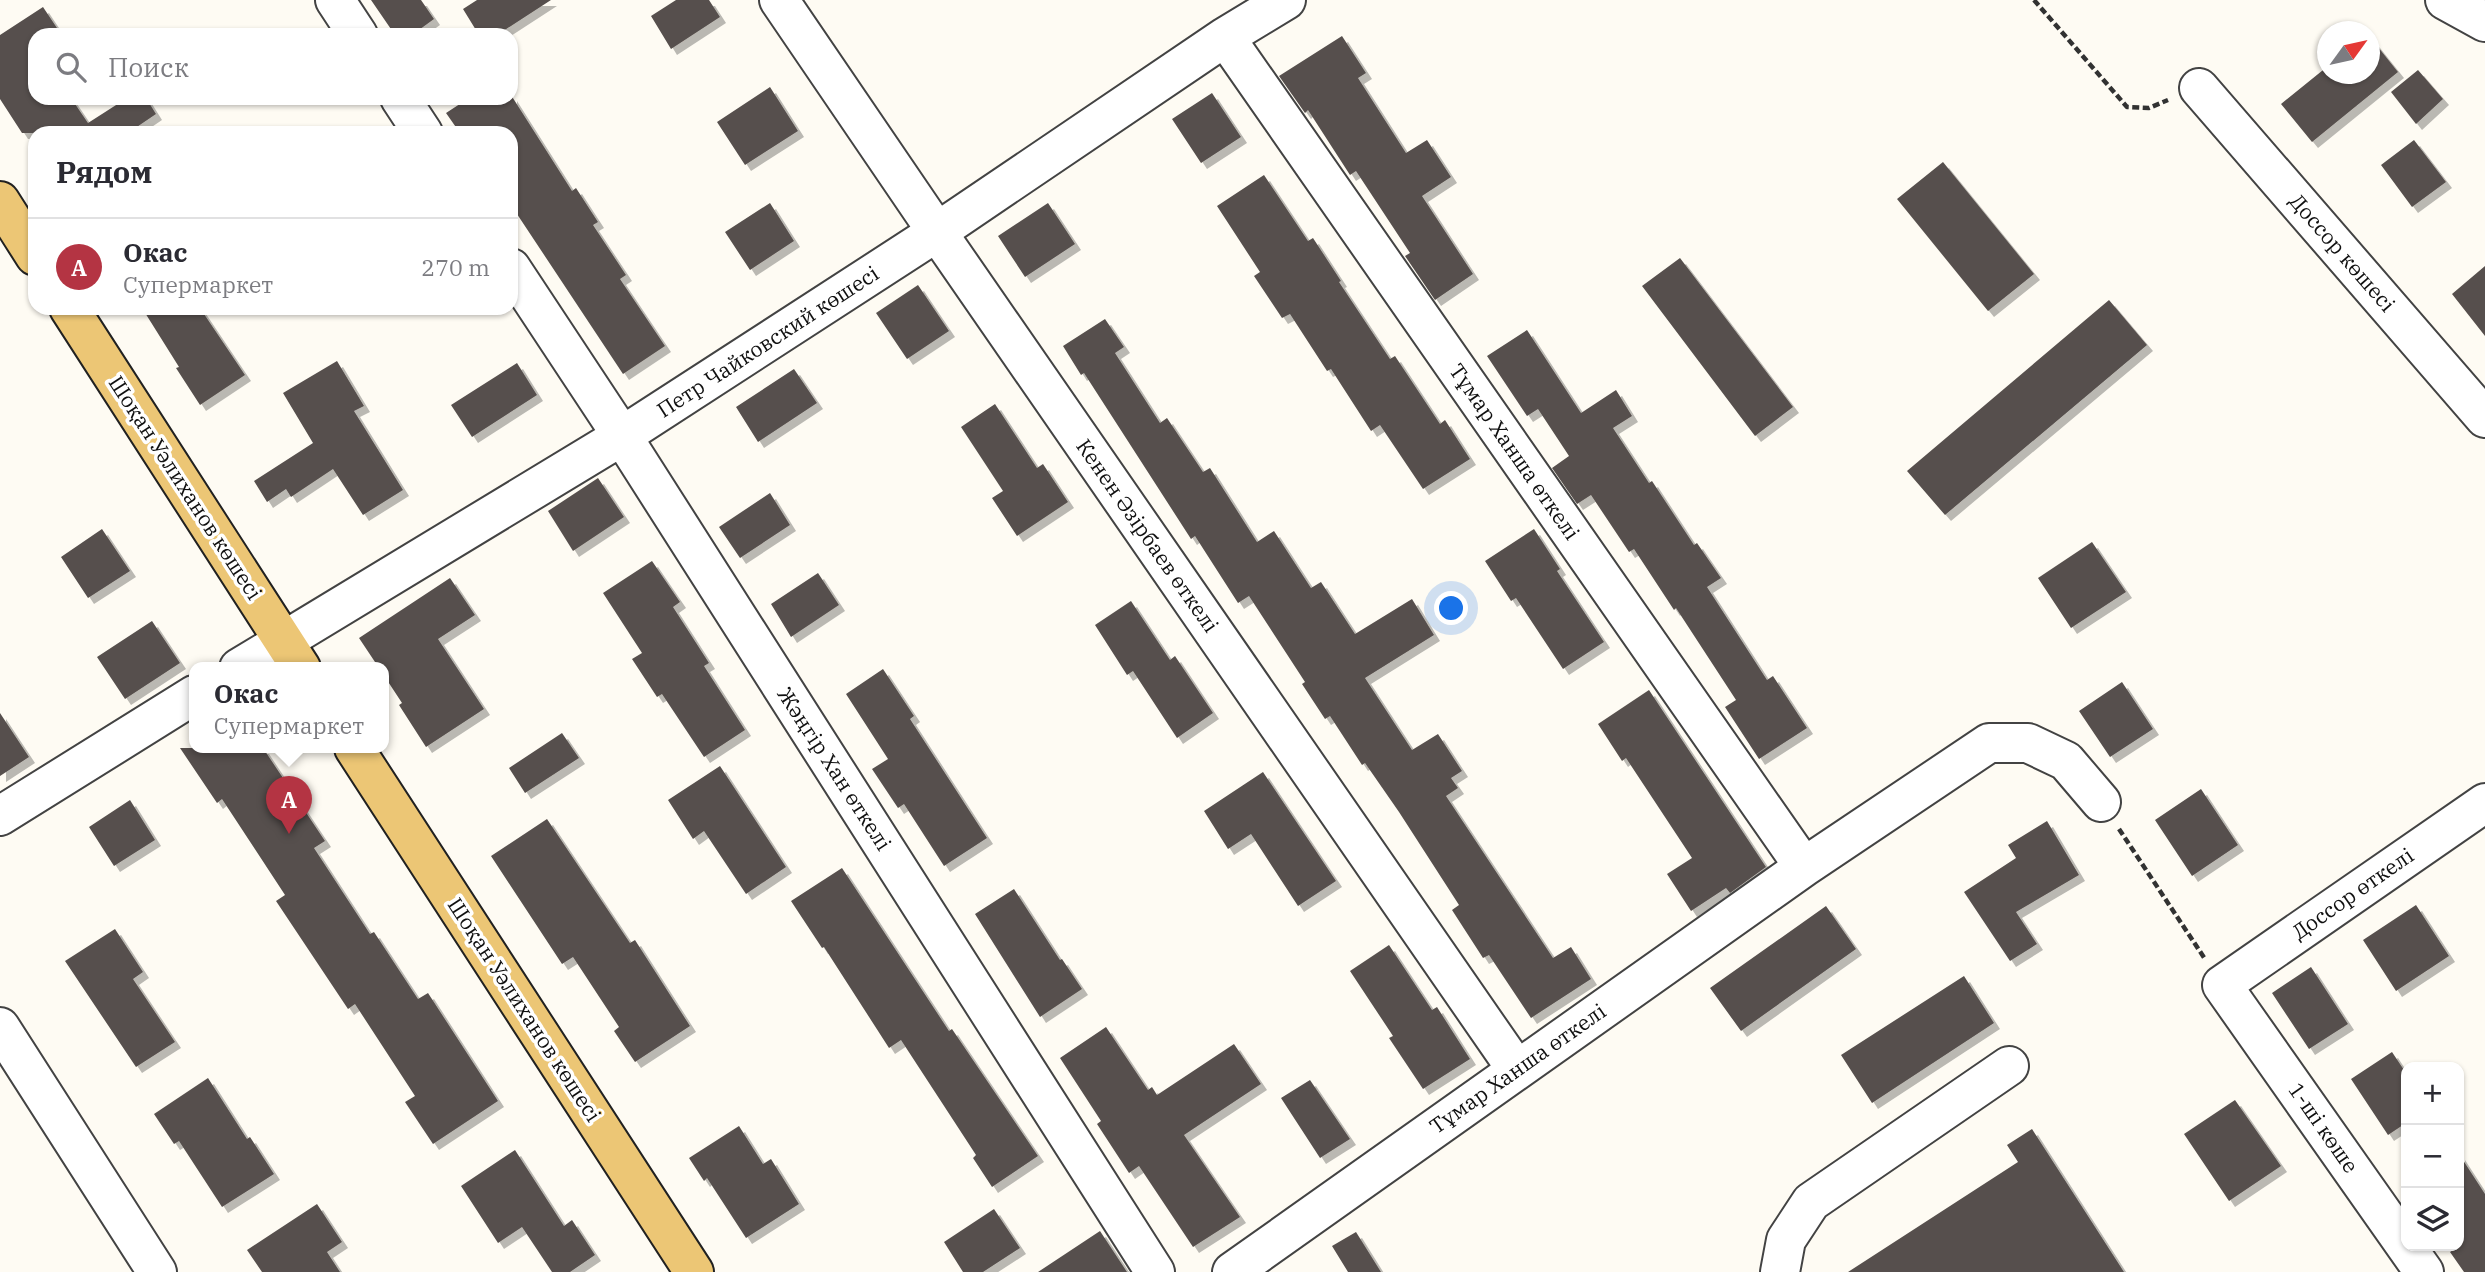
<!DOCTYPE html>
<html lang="ru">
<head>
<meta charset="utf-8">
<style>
  body { margin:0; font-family:"IBM Plex Serif",serif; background:#f2f2f3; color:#2b2b33 }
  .controls { position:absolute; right:21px; bottom:21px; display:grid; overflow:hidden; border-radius:14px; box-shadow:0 2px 5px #0004 }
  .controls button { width:63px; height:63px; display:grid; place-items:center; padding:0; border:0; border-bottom:2px solid #e1e1e2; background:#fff; color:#2b2b33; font:35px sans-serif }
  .compass { position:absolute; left:2317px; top:21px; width:63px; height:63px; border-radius:50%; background:#fff; box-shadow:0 2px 5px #0004; rotate:57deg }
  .you { position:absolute; left:1452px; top:609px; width:24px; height:24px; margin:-18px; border:5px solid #fff; border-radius:50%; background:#1a73e8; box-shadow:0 0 0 10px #1a73e833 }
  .badge { display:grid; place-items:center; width:46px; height:46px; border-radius:50%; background:#b43443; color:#fff; font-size:23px; font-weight:700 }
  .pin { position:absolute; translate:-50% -58px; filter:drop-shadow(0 2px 4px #0008) }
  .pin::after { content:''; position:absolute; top:37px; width:24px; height:21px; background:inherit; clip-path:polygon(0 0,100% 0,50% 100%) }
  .popup { position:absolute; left:189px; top:662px; width:200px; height:91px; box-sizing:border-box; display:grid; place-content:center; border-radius:14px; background:#fff; filter:drop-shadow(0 2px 5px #0005); font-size:23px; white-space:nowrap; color:#7c7c81 }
  .popup b { font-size:26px; color:#2b2b33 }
  .popup::after { content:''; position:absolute; left:50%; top:100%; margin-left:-14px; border:14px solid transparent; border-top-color:#fff }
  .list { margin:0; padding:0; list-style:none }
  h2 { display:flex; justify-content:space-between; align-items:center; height:91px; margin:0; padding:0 28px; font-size:30px }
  h2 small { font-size:23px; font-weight:400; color:#7c7c81 }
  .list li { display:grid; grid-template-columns:46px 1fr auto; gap:21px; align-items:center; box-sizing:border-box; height:98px; padding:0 28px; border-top:2px solid #e1e1e2 }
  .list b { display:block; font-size:26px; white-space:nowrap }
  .list p { margin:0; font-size:23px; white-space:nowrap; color:#7c7c81 }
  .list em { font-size:23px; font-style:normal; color:#7c7c81 }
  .icon { flex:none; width:38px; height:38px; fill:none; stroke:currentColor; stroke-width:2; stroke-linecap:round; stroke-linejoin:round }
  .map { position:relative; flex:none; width:2485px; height:1272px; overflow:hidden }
  .search { position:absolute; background:#fff; box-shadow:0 2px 5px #0004; left:28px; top:28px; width:490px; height:77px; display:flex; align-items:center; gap:18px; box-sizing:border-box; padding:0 24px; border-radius:21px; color:#7c7c81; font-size:26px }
  .panel { position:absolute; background:#fff; box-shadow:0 2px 5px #0004; left:28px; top:126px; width:490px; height:189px; border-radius:21px }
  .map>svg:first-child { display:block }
  .building { fill:#57504d; filter:url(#shadow) }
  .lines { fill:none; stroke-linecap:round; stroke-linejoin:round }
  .minor-casing { stroke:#434343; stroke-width:42 }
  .major-casing { stroke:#212121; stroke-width:42 }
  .path { stroke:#323232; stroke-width:4.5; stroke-dasharray:7 3.5; stroke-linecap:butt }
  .minor { stroke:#fff; stroke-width:38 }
  .major { stroke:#ecc675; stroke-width:38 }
  .labels { text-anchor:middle; stroke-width:7; stroke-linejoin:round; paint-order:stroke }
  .street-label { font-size:21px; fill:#101010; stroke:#fff }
</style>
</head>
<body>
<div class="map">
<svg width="2485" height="1272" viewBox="0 0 2485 1272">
  <defs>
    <filter id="shadow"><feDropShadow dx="6" dy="6" stdDeviation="0" flood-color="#0004"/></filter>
  </defs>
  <rect width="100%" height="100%" fill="#fefbf3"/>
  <path class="building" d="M371,0H421L434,19L412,35H395Z
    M477,0H551L497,35H479L463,9Z
    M676,0H709L720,17L671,49L651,16Z
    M43,7L57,28L46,35H35V98H71L88,123L127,98H146L156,114L128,133H22L0,99V35Z
    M1342,36L1366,73L1358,78L1406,153L1427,140L1451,177L1422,196L1473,274L1435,300L1405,256L1410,253L1356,171L1350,175L1308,110L1305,113L1279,76Z
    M2370,37L2398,72L2312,142L2281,104L2328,66V74H2370Z
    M2418,70L2443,99L2416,124L2391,92Z
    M770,87L798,131L745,165L717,122Z
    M1212,93L1241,137L1201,163L1172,119Z
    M511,95L572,191L576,188L598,222L593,225L626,275L620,279L665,346L623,374L511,205V133H460L446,113L469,98H511Z
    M2414,140L2446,182L2412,207L2381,165Z
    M1943,162L2034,274L1988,311L1897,199Z
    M1264,175L1308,241L1313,238L1341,281L1339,282L1390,359L1395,356L1440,424L1445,420L1470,459L1423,489L1380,425L1371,431L1331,369L1327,371L1290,314L1282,318L1254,276L1260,272L1217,206Z
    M770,203L794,241L750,270L725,232Z
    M1048,203L1075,244L1025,277L998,236Z
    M1680,258L1793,407L1755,436L1642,286Z
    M2485,266V336L2452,294Z
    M918,285L949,331L907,359L876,313Z
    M2109,300L2147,345L1945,515L1907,471Z
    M142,308H200L245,375L200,405L176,368L179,367Z
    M1105,319L1124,347L1115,353L1160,423L1167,418L1203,472L1210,468L1257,542L1274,531L1311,588L1321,582L1355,634L1412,599L1434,635L1365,678L1412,750L1438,734L1462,771L1451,778L1458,788L1446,796L1553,958L1571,947L1591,979L1531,1018L1489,955L1483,958L1452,910L1459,905L1399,812L1365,763L1362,765L1330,716L1325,719L1302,684L1305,682L1249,596L1238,603L1195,536L1191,539L1084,373L1081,375L1063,346Z
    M1527,330L1581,413L1616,390L1632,416L1613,428L1649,483L1652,481L1694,545L1697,543L1721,578L1707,587L1767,680L1773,676L1807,728L1759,759L1725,707L1736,700L1676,608L1674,610L1634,549L1629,552L1591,495L1577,504L1552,468L1569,456L1538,409L1527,416L1487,356Z
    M337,361L364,406L354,411L403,490L363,515L333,469L291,497L286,489L267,502L254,481L313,443L283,393Z
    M517,363L537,395L472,437L451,405Z
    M794,369L817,403L758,442L736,407Z
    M995,404L1037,468L1043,464L1068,502L1017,536L992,498L1003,491L961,427Z
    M598,478L624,517L573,551L548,511Z
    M770,493L790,525L740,558L719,527Z
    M102,529L130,571L88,598L61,557Z
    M1534,529L1560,569L1557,571L1604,642L1563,669L1516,598L1511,601L1485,561Z
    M2092,542L2126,592L2071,628L2038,578Z
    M652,561L680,602L673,607L709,663L704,666L745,730L704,757L662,694L657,697L632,659L642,653L603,593Z
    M818,573L839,605L791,637L771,604Z
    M450,578L475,615L438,639L484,709L426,747L399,705L402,703L383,674V668H379L359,638Z
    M1131,601L1170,660L1175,656L1213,713L1177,738L1133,671L1127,675L1095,625Z
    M152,621L180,663L125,699L97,657Z
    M883,669L914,716L910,719L987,838L944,866L904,804L898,808L872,769L888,759L846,694Z
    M2122,682L2153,729L2110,757L2079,711Z
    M1649,690L1766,867L1730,893L1726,888L1691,911L1667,874L1692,858L1626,758L1622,761L1598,724Z
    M0,713L29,757L0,776Z
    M562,733L579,758L525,793L509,768Z
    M180,748H263L325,841L314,848L370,934L374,932L418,999L428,993L498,1101L433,1144L405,1102L415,1096L355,1004L348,1009L276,901L285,895L222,799L217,803Z
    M720,766L786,867L746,894L704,831L693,839L668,800Z
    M1263,772L1336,881L1298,906L1251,834L1228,849L1204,811Z
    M2201,789L2238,845L2192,876L2155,820Z
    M130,800L155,840L114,866L89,827Z
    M547,819L630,943L635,940L690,1026L635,1062L614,1031L619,1027L573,957L562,964L491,856Z
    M2047,821L2079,875L2016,912L2037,944L2010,961L1964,892L2016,858L2008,845Z
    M842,868L949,1031L952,1029L1038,1156L992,1187L973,1158L976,1155L901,1040L889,1048L824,947L822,948L791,901Z
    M1014,889L1060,960L1062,959L1082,989L1040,1017L975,914Z
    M2416,905L2449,956L2396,991L2363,940Z
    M1826,906L1856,949L1741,1031L1710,988Z
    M115,929L143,972L133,979L175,1042L136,1067L65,961Z
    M1389,945L1432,1010L1437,1007L1470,1059L1423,1089L1389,1038L1393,1036L1350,971Z
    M2311,967L2348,1024L2309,1049L2272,993Z
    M1964,976L1994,1023L1872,1103L1841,1055Z
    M1106,1027L1148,1090L1152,1087L1157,1095L1234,1044L1261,1084L1184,1135L1240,1217L1193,1247L1139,1166L1129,1173L1097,1124L1101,1121L1060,1058Z
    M2392,1052L2406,1073V1123L2388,1135L2351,1079Z
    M208,1078L247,1139L250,1137L274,1174L222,1207L179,1141L174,1144L154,1114Z
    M1310,1080L1350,1139L1320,1158L1281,1098Z
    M2235,1100L2281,1166L2229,1201L2184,1134Z
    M739,1126L763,1164L771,1159L799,1204L746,1238L707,1178L704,1181L689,1158Z
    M2032,1129L2124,1272H1848L2018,1162L2007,1145Z
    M515,1150L564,1226L572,1220L595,1255L570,1272H552L522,1227L498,1243L461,1186Z
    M2459,1154L2485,1194V1272H2464L2450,1252L2459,1246Z
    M317,1204L342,1242L327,1252L340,1272H262L247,1250Z
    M994,1209L1020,1248L983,1272H963L944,1242Z
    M1100,1231L1127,1272H1038Z
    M1356,1232L1381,1272H1348L1332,1246Z"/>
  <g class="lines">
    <g class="minor-casing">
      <path id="minor" d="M335,0L358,35
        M779,0L937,232L1517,1070
        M2445,0L2485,22
        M1225,37L1804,867
        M2199,88L2485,418
        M400,98L423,133
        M511,268L622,436L1155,1272
        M239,668L622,436L937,232L1225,37L1286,0
        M0,816L194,695
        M0,1027L157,1272
        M1232,1272L1804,867L1989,743H2028L2066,761L2101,802
        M1780,1272L1786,1240L1811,1202L2009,1066
        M2424,1272L2222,985L2485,803"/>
    </g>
    <g class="major-casing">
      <path id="major" d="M0,201L35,256
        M69,308L301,668
        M354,748L694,1272"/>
    </g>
    <path class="path" d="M2034,0L2127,107L2149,108L2168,100
      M2119,829L2205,959"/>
    <use href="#minor" class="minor"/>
    <use href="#major" class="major"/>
  </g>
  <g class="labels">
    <g class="street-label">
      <text transform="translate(2342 253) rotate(49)" y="7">Доссор көшесі</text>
      <text transform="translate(768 342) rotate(-33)" y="7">Петр Чайковский көшесі</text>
      <text transform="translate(1514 452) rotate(55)" y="7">Тұмар Ханша өткелі</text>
      <text transform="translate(185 488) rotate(57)" y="7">Шоқан Уәлиханов көшесі</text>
      <text transform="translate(1147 536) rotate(55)" y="7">Кенен Әзірбаев өткелі</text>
      <text transform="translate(834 769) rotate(57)" y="7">Жәңгір Хан өткелі</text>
      <text transform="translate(2353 894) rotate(-35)" y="7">Доссор өткелі</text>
      <text transform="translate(524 1010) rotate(57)" y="7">Шоқан Уәлиханов көшесі</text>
      <text transform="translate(1518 1069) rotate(-35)" y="7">Тұмар Ханша өткелі</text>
      <text transform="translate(2323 1128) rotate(55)" y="7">1-ші көше</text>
    </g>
  </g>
</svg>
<div class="controls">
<button>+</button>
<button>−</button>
<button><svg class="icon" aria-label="layers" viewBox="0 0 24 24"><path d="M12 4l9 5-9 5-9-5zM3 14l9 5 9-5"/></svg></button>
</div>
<svg class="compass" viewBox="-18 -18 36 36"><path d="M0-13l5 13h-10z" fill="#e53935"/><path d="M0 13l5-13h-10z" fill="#7c7c81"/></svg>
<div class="you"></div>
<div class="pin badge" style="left:289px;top:834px">A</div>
<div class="popup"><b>Окас</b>Супермаркет</div>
<div class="search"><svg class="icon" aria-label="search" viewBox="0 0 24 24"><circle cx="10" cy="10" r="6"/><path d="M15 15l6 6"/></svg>Поиск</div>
<section class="panel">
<h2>Рядом<small></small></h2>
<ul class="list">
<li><span class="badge">A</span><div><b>Окас</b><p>Супермаркет</p></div><em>270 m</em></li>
</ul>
</section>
</div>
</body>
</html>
